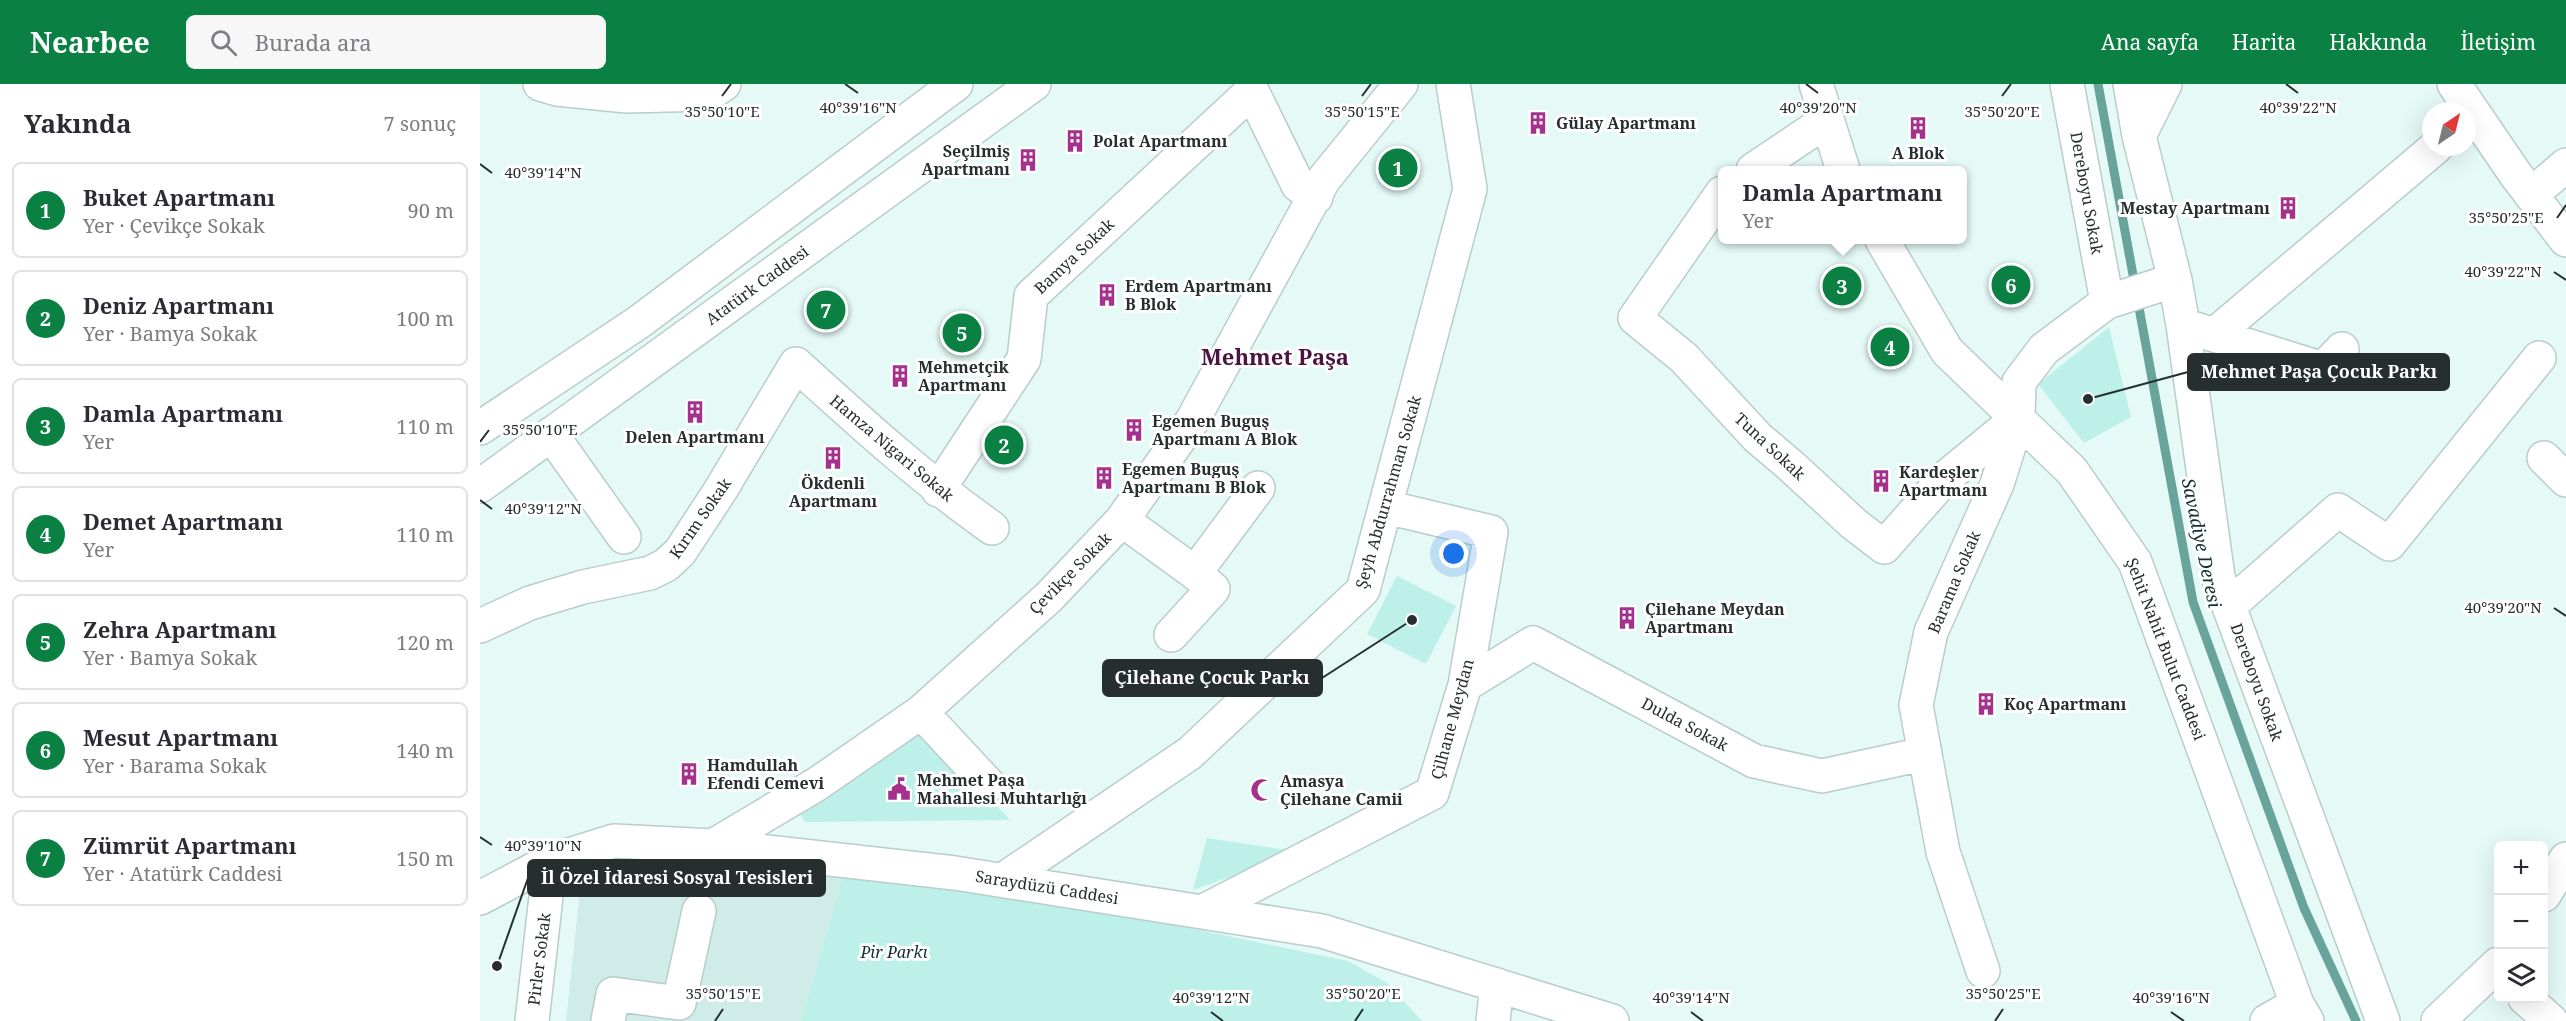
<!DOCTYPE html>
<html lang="tr">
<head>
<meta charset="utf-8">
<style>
  body { margin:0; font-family:"Noto Serif",serif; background:#f7f7f7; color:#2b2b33 }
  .controls { position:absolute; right:18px; bottom:18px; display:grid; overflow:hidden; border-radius:9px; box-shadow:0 6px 24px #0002 }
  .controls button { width:54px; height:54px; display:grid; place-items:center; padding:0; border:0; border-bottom:2px solid #e1e1e2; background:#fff; color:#2b2b33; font:30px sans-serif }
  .compass { position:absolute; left:1942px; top:18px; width:54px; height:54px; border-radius:50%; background:#fff; box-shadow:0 6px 24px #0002; rotate:35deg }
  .you { position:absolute; left:974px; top:470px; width:21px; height:21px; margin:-15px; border:4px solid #fff; border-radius:50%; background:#1a73e8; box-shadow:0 0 0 9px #1a73e833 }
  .badge { display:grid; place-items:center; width:39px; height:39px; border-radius:50%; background:#0b8043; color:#fff; font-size:20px; font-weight:700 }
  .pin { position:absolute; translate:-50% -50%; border:3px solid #fff; box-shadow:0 2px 6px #0006 }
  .popup { position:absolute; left:1238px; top:82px; width:249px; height:78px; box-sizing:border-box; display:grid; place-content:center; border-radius:9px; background:#fff; filter:drop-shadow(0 2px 4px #0005); font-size:20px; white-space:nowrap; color:#7c7c81 }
  .popup b { font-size:22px; color:#2b2b33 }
  .popup::after { content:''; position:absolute; left:50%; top:100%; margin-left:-12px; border:12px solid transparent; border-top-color:#fff }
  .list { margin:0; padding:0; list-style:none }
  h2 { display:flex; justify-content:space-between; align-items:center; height:78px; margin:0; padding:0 24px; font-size:26px }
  h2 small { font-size:20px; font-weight:400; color:#7c7c81 }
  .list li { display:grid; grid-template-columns:39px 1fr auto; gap:18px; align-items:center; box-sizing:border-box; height:96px; margin:0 12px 12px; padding:0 12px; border:2px solid #e1e1e2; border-radius:9px }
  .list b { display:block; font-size:22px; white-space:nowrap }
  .list p { margin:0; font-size:20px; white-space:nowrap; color:#7c7c81 }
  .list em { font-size:20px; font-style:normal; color:#7c7c81 }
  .icon { flex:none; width:33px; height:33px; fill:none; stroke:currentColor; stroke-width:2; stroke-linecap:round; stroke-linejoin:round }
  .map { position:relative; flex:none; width:2086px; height:937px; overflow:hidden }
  header { display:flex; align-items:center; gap:36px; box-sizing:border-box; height:84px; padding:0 30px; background:#0b8043; color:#fff }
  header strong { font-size:28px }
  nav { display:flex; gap:33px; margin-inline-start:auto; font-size:21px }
  .search { width:420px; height:54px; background:#f7f7f7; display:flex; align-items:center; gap:15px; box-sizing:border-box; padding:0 21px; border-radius:9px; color:#7c7c81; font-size:22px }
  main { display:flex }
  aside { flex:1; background:#fff }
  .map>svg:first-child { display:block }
  .built { fill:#d0ece8 }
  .green { fill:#bef0ea }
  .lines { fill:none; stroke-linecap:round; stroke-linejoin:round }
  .stream { stroke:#68a39c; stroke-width:9 }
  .minor-casing { stroke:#b9cdca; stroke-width:36 }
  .major-casing { stroke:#b9cdca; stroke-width:36 }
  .minor { stroke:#fff; stroke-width:33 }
  .major { stroke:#fff; stroke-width:33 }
  .ticks { fill:none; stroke:#272f2e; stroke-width:2 }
  .labels { text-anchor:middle; stroke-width:6; stroke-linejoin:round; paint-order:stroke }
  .poi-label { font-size:16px; font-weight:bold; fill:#272f2e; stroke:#fff; text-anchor:start }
  .street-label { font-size:16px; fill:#272f2e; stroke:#fff }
  .park-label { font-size:16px; font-style:italic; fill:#12302d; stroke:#fff }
  .water-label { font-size:18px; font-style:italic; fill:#12302d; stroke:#fff }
  .district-label { font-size:22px; font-weight:bold; fill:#4b1440; stroke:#fff }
  .ticks-label { font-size:15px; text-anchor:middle; fill:#272f2e; stroke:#fff; stroke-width:6; stroke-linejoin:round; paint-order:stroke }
  .leader { fill:none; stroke:#272f2e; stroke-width:2 }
  .callout-dot { fill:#272f2e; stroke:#fff; stroke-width:2 }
  .callout { fill:#272f2e; stroke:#272f2e; stroke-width:2 }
  .callout-label { font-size:18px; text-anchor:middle; font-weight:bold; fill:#fff }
</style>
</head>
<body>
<header>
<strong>Nearbee</strong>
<div class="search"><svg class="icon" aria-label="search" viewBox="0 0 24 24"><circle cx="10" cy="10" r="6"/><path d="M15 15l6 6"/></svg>Burada ara</div>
<nav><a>Ana sayfa</a><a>Harita</a><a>Hakkında</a><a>İletişim</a></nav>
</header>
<main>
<aside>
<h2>Yakında<small>7 sonuç</small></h2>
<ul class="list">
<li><span class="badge">1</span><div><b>Buket Apartmanı</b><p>Yer · Çevikçe Sokak</p></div><em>90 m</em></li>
<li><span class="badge">2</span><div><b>Deniz Apartmanı</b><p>Yer · Bamya Sokak</p></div><em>100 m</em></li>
<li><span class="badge">3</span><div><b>Damla Apartmanı</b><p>Yer</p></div><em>110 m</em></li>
<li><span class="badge">4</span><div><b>Demet Apartmanı</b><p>Yer</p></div><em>110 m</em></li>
<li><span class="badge">5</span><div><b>Zehra Apartmanı</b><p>Yer · Bamya Sokak</p></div><em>120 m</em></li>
<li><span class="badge">6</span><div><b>Mesut Apartmanı</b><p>Yer · Barama Sokak</p></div><em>140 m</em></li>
<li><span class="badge">7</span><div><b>Zümrüt Apartmanı</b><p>Yer · Atatürk Caddesi</p></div><em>150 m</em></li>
</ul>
</aside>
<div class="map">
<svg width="2086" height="937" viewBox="0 0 2086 937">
  <rect width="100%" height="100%" fill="#e5f9f6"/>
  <path class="built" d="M103,779L363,791L321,937H86Z"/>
  <path class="green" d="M1629,243L1651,333L1604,359L1558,300Z
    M917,492L976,522L946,580L887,550Z
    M438,637L530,736L325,738L315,721Z
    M727,754L821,768L713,806Z
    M363,791L632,828L868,877L907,899L942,937H321Z"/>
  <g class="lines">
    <path class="stream" d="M1618,0L1713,518L1824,824L1876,937"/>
    <g class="minor-casing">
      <path id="minor" d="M60,0L77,5L147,12L229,10L244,0
        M1336,0L1363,86
        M1587,0L1627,218
        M1650,0L1659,52L1695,196L1703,241L1738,493L1903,937
        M1974,0L2036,91L2086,156
        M1659,52L1685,0
        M1273,86L1346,37
        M1242,109L1155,234L1204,274L1278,354L1310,381L1374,440L1404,463L1464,395L1538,334
        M2051,111L2086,81
        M1402,156L1467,267L1592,387L1655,478L1817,920L1827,937
        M1703,241L1734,251L1956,63
        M1734,251L1843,285L1862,265
        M71,350L144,453
        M2064,374L2086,396
        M458,406L544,275L551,212L772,7L818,101L836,113
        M642,436L715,489L778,404
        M1749,522L1858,426L1909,460L2059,274
        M0,542L50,519L103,503L170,489L186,481L200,468L240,407L316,280C381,339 440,393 512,444
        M691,551L733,505L715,489
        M985,601L1053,559L1274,677L1342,692L1443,670
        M441,628L509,701
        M233,762L337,700L441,628L569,513L642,436L712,337L844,95L921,0
        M523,796L710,669L883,506L990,105L973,0
        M2064,811L2086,775
        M0,814L70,777L134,757L233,762L475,789L842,847L1132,937
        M722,828L952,709L985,601L1011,448L906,423
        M1503,887L1463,768L1436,621L1451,548L1517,400L1538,334L1539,298L1564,265L1627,218L1695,196
        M2045,914L2071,937
        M52,937L70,777
        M128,937L133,910L199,919L219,827
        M1013,937L1017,901
        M1787,937L1817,920
        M1958,937L2018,880"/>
    </g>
    <g class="major-casing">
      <path id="major" d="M0,344L159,238L476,0
        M0,402L554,0"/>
    </g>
    <use href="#minor" class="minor"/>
    <use href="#major" class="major"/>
  </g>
  <path class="ticks" d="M365,0L378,9M1326,0L1338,9M1806,0L1818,9M242,12L251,0M882,12L891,0M1522,12L1531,0M0,80L12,89M2077,134L2086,121M2074,188L2086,196M0,358L9,346M0,416L12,425M2074,524L2086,532M0,753L12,761M731,928L743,937M1211,928L1223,937M1691,928L1704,937M235,937L243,925M875,937L883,925M1515,937L1523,925"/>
  <defs>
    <g id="building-bare" transform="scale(1.8)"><path d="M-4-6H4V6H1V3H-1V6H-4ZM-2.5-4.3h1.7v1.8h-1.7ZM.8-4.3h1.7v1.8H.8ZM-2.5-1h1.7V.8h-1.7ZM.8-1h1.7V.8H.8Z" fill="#a4328d" stroke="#fff" stroke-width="2.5" paint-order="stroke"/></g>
    <g id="civic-bare" transform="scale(1.8)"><path d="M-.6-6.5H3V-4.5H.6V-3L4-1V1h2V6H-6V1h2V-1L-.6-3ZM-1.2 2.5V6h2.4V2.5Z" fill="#a4328d" stroke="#fff" stroke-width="2.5" paint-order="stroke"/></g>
    <g id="mosque-bare" transform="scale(1.8)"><path d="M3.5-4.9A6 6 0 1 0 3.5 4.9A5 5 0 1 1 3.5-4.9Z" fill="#a4328d" stroke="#fff" stroke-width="2.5" paint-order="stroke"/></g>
  </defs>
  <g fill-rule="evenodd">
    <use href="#building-bare" x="1058" y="39"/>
    <use href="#building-bare" x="1438" y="44"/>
    <use href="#building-bare" x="595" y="57"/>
    <use href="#building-bare" x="548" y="76"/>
    <use href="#building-bare" x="1808" y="124"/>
    <use href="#building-bare" x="627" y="211"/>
    <use href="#building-bare" x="420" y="292"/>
    <use href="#building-bare" x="215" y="328"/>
    <use href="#building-bare" x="654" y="346"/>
    <use href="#building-bare" x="353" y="374"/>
    <use href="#building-bare" x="624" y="394"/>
    <use href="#building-bare" x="1401" y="397"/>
    <use href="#building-bare" x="1147" y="534"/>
    <use href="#building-bare" x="1506" y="620"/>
    <use href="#building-bare" x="209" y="690"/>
    <use href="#civic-bare" x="419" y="705"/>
    <use href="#mosque-bare" x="782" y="706"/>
  </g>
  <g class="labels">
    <g class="poi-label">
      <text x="1076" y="45">Gülay Apartmanı</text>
      <text x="613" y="63">Polat Apartmanı</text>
      <text x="530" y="73" text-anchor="end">Seçilmiş<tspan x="530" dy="18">Apartmanı</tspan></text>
      <text x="1438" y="75" text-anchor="middle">A Blok</text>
      <text x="1790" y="130" text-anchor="end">Mestay Apartmanı</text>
      <text x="645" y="208">Erdem Apartmanı<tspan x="645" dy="18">B Blok</tspan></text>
      <text x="438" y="289">Mehmetçik<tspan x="438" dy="18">Apartmanı</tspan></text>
      <text x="672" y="343">Egemen Buguş<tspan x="672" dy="18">Apartmanı A Blok</tspan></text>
      <text x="215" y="359" text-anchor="middle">Delen Apartmanı</text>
      <text x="642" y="391">Egemen Buguş<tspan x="642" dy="18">Apartmanı B Blok</tspan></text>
      <text x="1419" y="394">Kardeşler<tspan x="1419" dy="18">Apartmanı</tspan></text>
      <text x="353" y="405" text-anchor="middle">Ökdenli<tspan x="353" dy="18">Apartmanı</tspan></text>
      <text x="1165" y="531">Çilehane Meydan<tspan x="1165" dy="18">Apartmanı</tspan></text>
      <text x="1524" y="626">Koç Apartmanı</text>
      <text x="227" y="687">Hamdullah<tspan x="227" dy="18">Efendi Cemevi</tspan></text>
      <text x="437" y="702">Mehmet Paşa<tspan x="437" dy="18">Mahallesi Muhtarlığı</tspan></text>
      <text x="800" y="703">Amasya<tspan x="800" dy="18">Çilehane Camii</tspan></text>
    </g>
    <g class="street-label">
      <text transform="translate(1607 109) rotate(80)" y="6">Dereboyu Sokak</text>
      <text transform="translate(594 172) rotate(-43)" y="6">Bamya Sokak</text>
      <text transform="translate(277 201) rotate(-36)" y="6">Atatürk Caddesi</text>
      <text transform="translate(1290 362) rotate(43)" y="6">Tuna Sokak</text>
      <text transform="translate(412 364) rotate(40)" y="6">Hamza Nigari Sokak</text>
      <text transform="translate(908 408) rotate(-74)" y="6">Şeyh Abdurrahman Sokak</text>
      <text transform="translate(220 434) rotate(-55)" y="6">Kırım Sokak</text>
      <text transform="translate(590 489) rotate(-45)" y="6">Çevikçe Sokak</text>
      <text transform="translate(1474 498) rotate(-67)" y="6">Barama Sokak</text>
      <text transform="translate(1686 565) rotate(69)" y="6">Şehit Nahit Bulut Caddesi</text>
      <text transform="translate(1777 598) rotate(70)" y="6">Dereboyu Sokak</text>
      <text transform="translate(972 635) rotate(-75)" y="6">Çilhane Meydan</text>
      <text transform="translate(1205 640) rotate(28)" y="6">Dulda Sokak</text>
      <text transform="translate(567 803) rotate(9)" y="6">Saraydüzü Caddesi</text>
      <text transform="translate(59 875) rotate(-83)" y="6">Pirler Sokak</text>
    </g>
    <g class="park-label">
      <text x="414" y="874">Pir Parkı</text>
    </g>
    <g class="water-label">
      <text transform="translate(1721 459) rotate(78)" y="6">Savadiye Deresi</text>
    </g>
    <g class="district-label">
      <text x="795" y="281">Mehmet Paşa</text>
    </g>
  </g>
  <g class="ticks-label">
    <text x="378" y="29">40°39'16"N</text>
    <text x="1818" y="29">40°39'22"N</text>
    <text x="1338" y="29">40°39'20"N</text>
    <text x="242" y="33">35°50'10"E</text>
    <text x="882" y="33">35°50'15"E</text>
    <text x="1522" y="33">35°50'20"E</text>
    <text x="63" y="94">40°39'14"N</text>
    <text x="2026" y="139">35°50'25"E</text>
    <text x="2023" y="193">40°39'22"N</text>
    <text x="60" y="351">35°50'10"E</text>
    <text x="63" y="430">40°39'12"N</text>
    <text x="2023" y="529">40°39'20"N</text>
    <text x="63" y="767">40°39'10"N</text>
    <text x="243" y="915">35°50'15"E</text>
    <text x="883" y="915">35°50'20"E</text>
    <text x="1523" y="915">35°50'25"E</text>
    <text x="731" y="919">40°39'12"N</text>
    <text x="1211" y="919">40°39'14"N</text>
    <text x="1691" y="919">40°39'16"N</text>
  </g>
  <path class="leader" d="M1608 315L1708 288M932 536L842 594M17 882L48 794"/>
  <g class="callout-dot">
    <circle cx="1608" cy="315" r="6"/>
    <circle cx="932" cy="536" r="6"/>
    <circle cx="17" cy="882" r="6"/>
  </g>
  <g class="callout">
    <rect x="1708" y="270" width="261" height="36" rx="6"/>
    <rect x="623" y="576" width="219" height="36" rx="6"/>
    <rect x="48" y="776" width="297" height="36" rx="6"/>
  </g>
  <g class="callout-label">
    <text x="1839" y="294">Mehmet Paşa Çocuk Parkı</text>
    <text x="732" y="600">Çilehane Çocuk Parkı</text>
    <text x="197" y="800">İl Özel İdaresi Sosyal Tesisleri</text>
  </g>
</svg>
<div class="controls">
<button>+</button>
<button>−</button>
<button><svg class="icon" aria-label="layers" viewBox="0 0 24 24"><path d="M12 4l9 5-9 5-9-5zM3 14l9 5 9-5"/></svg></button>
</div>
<svg class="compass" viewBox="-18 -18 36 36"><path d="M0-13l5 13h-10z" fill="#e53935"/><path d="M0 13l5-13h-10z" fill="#7c7c81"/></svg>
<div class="you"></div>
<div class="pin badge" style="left:918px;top:84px">1</div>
<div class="pin badge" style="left:524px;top:361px">2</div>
<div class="pin badge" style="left:1362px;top:202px">3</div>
<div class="popup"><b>Damla Apartmanı</b>Yer</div>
<div class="pin badge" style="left:1410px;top:263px">4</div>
<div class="pin badge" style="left:482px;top:249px">5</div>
<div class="pin badge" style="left:1531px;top:201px">6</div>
<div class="pin badge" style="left:346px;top:226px">7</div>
</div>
</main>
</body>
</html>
